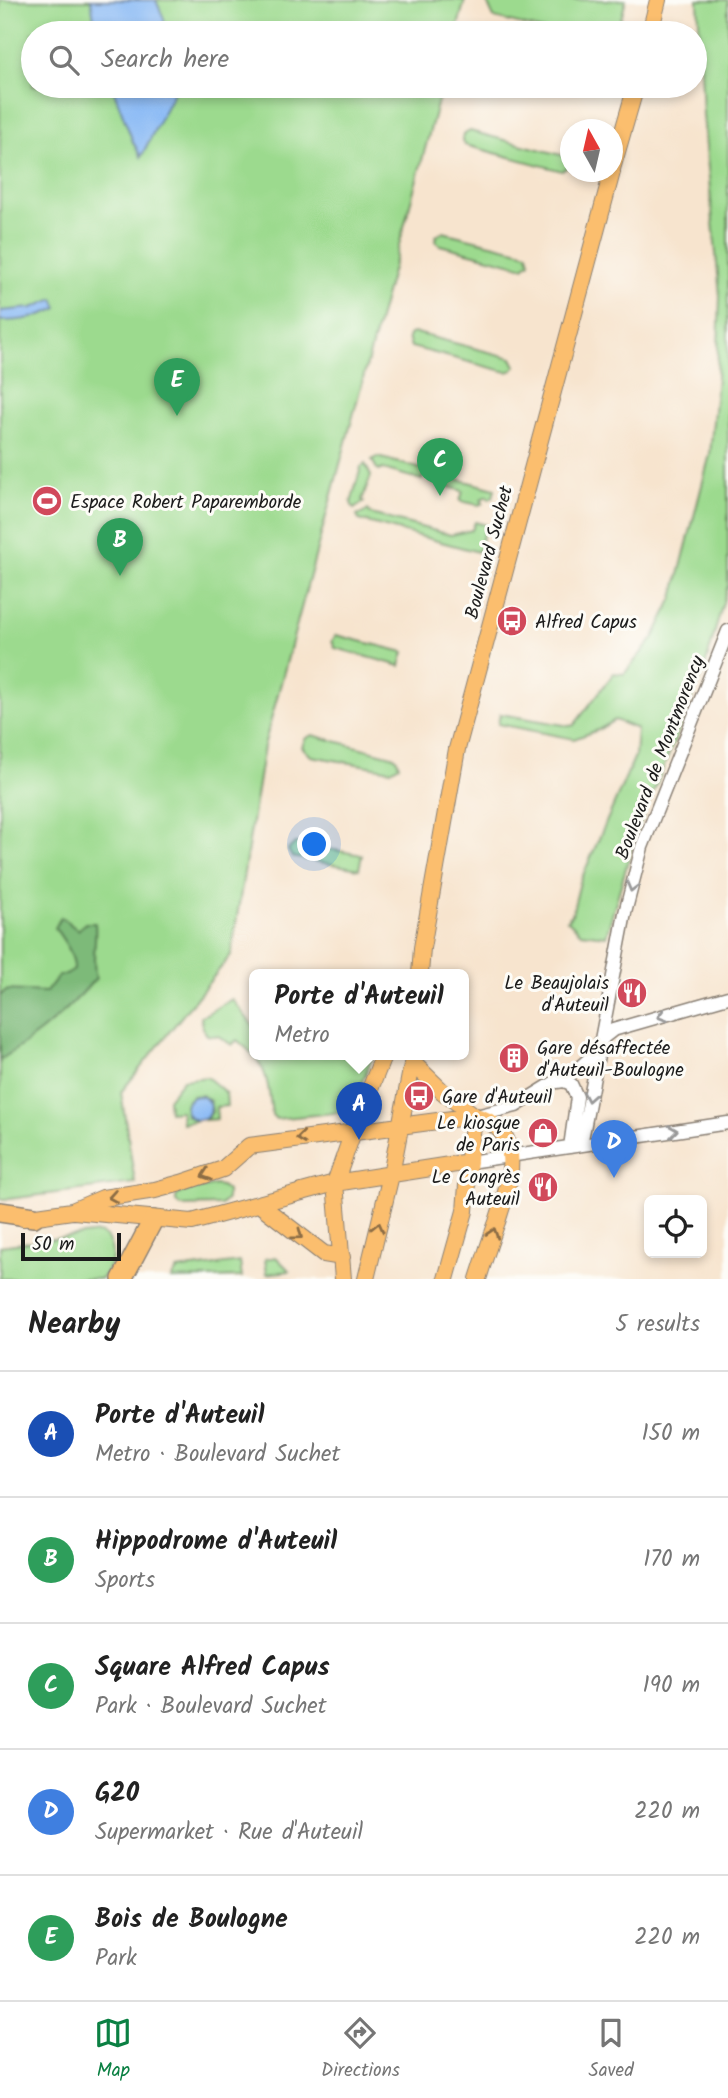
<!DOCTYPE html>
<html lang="en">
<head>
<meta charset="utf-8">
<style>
  body { margin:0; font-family:Kalam,sans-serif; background:#f6f6f6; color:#222 }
  .controls { position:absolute; right:21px; bottom:21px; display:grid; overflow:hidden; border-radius:10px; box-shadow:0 4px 10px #0003 }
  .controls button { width:63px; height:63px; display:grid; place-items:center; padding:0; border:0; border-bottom:2px solid #e0e0e0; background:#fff; color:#222; font:35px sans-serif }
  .compass { position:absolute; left:560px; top:119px; width:63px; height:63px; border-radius:50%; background:#fff; box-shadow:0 4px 10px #0003; rotate:352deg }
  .scale { position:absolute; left:21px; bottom:18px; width:100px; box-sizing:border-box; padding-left:7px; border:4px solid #1c1c1c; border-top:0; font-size:19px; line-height:24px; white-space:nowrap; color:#1c1c1c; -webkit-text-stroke:5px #fdfcf7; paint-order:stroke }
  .you { position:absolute; left:315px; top:845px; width:24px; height:24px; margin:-18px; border:5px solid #fff; border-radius:50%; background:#1a73e8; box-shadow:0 0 0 10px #1a73e833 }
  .badge { display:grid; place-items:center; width:46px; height:46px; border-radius:50%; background:#0b8043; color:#fff; font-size:23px; font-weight:700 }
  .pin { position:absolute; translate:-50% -58px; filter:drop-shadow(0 2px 4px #0008) }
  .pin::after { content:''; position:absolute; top:37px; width:24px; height:21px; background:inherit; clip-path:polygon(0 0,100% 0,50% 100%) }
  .popup { position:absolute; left:249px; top:969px; width:220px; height:91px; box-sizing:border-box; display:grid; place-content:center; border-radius:10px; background:#fff; filter:drop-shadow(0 2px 5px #0005); font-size:23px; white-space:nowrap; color:#767676 }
  .popup b { font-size:26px; color:#222 }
  .popup::after { content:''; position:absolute; left:50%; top:100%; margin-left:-14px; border:14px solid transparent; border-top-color:#fff }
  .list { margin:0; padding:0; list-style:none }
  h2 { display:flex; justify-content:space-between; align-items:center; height:91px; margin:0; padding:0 28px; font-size:30px }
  h2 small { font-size:23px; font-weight:400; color:#767676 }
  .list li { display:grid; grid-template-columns:46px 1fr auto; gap:21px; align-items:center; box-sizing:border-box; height:126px; padding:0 28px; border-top:2px solid #e0e0e0 }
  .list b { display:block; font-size:26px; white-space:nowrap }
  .list p { margin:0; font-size:23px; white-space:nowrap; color:#767676 }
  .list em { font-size:23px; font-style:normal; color:#767676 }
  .icon { flex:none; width:38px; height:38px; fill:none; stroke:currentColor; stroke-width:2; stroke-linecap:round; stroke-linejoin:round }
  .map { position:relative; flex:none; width:728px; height:1279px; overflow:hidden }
  .search { position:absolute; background:#fff; box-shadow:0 4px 10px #0003; left:21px; right:21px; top:21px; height:77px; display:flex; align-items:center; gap:18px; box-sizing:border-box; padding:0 24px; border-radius:38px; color:#767676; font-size:26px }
  .sheet { height:721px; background:#fff }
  nav { display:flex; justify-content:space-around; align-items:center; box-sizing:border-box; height:98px; border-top:2px solid #e0e0e0; background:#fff; font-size:19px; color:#767676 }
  nav a { display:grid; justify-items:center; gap:4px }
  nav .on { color:#0b8043 }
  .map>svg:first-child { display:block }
  .green { fill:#9cda8e; stroke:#5c7b55; stroke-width:2 }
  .forest { fill:#7dba79; stroke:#4c6b4a; stroke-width:2 }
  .water { fill:#8abaf5; stroke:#536b88; stroke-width:2 }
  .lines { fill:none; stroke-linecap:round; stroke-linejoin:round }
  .minor-casing { stroke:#8a8075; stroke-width:15 }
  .major-casing { stroke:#8a8075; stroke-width:18 }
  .highway-casing { stroke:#8a8075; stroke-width:22 }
  .minor { stroke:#fff; stroke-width:12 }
  .major { stroke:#fbbe6e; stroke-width:16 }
  .highway { stroke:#fbbe6e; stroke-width:19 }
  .oneway { stroke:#999 }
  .oneway2 { stroke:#8c6d45 }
  .labels { text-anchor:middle; stroke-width:6; stroke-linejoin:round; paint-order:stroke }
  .poi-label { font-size:19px; fill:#1c1c1c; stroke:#fdfcf7; text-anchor:start }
  .street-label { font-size:19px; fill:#1c1c1c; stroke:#fdfcf7 }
</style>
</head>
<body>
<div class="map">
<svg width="728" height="1279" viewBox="0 0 728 1279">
  <rect width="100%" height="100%" fill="#fdfcf7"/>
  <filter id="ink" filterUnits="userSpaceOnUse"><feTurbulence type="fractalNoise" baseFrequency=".0143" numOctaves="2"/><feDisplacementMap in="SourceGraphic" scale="14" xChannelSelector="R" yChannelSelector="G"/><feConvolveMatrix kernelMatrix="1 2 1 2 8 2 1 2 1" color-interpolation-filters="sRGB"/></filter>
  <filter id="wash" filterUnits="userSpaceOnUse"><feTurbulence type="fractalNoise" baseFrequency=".00686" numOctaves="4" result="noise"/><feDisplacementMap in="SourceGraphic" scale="28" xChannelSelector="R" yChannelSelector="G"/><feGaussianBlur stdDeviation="1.57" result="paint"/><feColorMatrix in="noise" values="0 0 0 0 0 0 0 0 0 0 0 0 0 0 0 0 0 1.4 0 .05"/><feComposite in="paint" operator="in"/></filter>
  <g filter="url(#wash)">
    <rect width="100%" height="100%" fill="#f7e4ce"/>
    <path class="green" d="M0,0H465L456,33H33V86H442L264,746L231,955L121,1092L135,1183L9,1199H0Z
      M486,0H626L617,33H554L494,18Z
      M698,0H728V585L704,670L636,834L606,936L581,933L567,920L572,914L580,882L635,756L637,729L615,720L598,730L574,739L498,724L500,714L570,726L574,725L614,673L624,674L653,639L673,598L710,454L717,377L720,296L703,115Z
      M470,131L565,156L569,160V166L562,171L465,145L462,141L463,135Z
      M443,232L528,253L530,262L524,267L440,245L436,241V236Z
      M416,333L512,358L516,366L513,370L507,372L411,347L408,338L410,334Z
      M378,457L425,470L422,480L383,469L378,471L372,460Z
      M365,464L371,476L362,500L364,502L354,509L351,503L361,467Z
      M434,473L495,489L493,497L489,499L487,496L481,499L483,503L479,505L460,501L463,491L432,482Z
      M368,510L371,514L451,535L472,530L475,522L486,525L478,552L359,520L357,516Z
      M336,635L404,652L400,666L335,648L332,641Z
      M312,735L396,757L399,765L391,770L311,756L302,747L305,739Z
      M295,843L362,855L359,869L292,857L288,850Z
      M232,999L254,1027V1054H374L351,1107L343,1112L276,1119L272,1115C267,1077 268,1065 237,1040L232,1045L218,1036L207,1035L202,1027L201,1017Z
      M207,1077L226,1093L227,1106L216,1107L217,1119L205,1120L212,1112L210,1101L202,1095L192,1096L185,1104L186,1115L195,1121L182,1123L181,1111L169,1112L168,1099L183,1080Z
      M215,1185L221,1186L227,1191V1199L221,1205L181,1206L176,1202V1197L180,1193Z
      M98,1233C110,1235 114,1251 111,1263C110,1268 104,1275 101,1279H0V1246Z
      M276,1257L290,1271L267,1274L265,1259Z
      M240,1262L242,1277L171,1279L177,1270Z"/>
    <path class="forest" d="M61,917L78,930L85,923H95C97,942 91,958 96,978C68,1011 37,1037 0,1060V996L6,990L46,992L59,975H66L74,970C74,953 64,941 55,928Z"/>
    <path class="water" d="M91,0H156L164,19L165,33H96Z
      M112,86H177L141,157L133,142Z
      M54,299L58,308C37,318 22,321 0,321V311L32,308Z
      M186 1108a12 12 0 1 1 24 0a12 12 0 1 1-24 0Z"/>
  </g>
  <g filter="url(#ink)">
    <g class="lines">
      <g class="minor-casing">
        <path id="minor" d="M599,1044L604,1037L613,1030L728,997
          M557,1082L564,1081L571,1084L577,1097L570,1147
          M476,1116L516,1106L581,1066L597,1052
          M581,1145L625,913L642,847L728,631
          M469,1162L728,1123"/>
      </g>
      <g class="major-casing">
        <path id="major" d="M650,33L658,0
          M612,169L636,86
          M420,974L422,948L457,749L612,172
          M413,1063L443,1092L475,1116
          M259,1204L324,1254L342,1257
          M74,1211L192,1222L335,1183L469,1162
          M23,1218L72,1211L103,1198L155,1190L181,1183L223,1169L249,1146L475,1116C528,1130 509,1185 497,1222C490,1241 484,1260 478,1279
          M343,1279L335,1183L353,1132L384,1054
          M366,1279L391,1175L414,1054
          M446,1279L465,1211L470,1146L475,1116"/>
      </g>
      <g class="highway-casing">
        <path id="highway" d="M0,1212L34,1217
          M122,1279L153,1220"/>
      </g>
      <use href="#minor" class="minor"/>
      <use href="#major" class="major"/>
      <use href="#highway" class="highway"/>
    </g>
    <defs><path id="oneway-chevron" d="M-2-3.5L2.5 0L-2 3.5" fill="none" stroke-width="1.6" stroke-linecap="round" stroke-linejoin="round" transform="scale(1.75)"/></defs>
    <g class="oneway">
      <use href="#oneway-chevron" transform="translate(632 887) rotate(105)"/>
      <use href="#oneway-chevron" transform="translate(662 1016) rotate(164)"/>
      <use href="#oneway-chevron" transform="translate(589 1097) rotate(100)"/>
      <use href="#oneway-chevron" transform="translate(673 1131) rotate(-8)"/>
    </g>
    <g class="oneway2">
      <use href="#oneway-chevron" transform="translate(301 1138) rotate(173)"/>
      <use href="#oneway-chevron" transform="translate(206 1175) rotate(161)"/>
      <use href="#oneway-chevron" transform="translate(113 1197) rotate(170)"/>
      <use href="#oneway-chevron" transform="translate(378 1227) rotate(-77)"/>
      <use href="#oneway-chevron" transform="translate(493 1233) rotate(-72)"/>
      <use href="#oneway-chevron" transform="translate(298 1235) rotate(37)"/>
    </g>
  </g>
  <defs>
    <g id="stadium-disc" transform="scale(1.575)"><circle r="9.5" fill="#d1495b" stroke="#fdfcf7"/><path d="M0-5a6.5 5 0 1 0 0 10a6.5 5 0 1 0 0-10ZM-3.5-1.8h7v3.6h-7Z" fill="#fff"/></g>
    <g id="bus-disc" transform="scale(1.575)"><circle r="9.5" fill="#d1495b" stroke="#fdfcf7"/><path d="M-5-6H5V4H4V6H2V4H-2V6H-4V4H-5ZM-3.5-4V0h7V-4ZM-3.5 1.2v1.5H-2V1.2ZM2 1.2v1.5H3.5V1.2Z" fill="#fff"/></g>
    <g id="restaurant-disc" transform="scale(1.575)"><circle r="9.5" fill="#d1495b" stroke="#fdfcf7"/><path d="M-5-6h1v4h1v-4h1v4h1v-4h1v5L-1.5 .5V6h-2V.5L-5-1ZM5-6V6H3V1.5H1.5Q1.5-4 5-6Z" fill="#fff"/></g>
    <g id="building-disc" transform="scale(1.575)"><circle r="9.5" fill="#d1495b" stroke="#fdfcf7"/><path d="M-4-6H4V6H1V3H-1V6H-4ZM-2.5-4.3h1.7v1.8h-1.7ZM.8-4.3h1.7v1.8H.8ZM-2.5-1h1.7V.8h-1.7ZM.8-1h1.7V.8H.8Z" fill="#fff"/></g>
    <g id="shop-disc" transform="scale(1.575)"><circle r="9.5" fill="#d1495b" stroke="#fdfcf7"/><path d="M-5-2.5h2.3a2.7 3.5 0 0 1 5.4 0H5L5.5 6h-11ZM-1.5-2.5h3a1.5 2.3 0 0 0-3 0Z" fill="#fff"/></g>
  </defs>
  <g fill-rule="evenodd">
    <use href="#stadium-disc" x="47" y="501"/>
    <use href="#bus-disc" x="512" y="621"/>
    <use href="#restaurant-disc" x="632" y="993"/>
    <use href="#building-disc" x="514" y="1058"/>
    <use href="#bus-disc" x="419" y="1096"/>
    <use href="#shop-disc" x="543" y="1133"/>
    <use href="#restaurant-disc" x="543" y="1187"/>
  </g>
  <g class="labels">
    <g class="poi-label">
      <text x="70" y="508">Espace Robert Paparemborde</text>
      <text x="535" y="628">Alfred Capus</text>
      <text x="609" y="989" text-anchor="end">Le Beaujolais<tspan x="609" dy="22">d'Auteuil</tspan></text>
      <text x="537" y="1054">Gare désaffectée<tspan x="537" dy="22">d'Auteuil-Boulogne</tspan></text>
      <text x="442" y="1103">Gare d'Auteuil</text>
      <text x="520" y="1129" text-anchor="end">Le kiosque<tspan x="520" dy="22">de Paris</tspan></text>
      <text x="520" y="1183" text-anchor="end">Le Congrès<tspan x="520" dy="22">Auteuil</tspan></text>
    </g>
    <g class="street-label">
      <text transform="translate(488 552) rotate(-75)" y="7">Boulevard Suchet</text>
      <text transform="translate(659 757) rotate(-69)" y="7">Boulevard de Montmorency</text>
    </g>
  </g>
</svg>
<div class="controls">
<button><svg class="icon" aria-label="locate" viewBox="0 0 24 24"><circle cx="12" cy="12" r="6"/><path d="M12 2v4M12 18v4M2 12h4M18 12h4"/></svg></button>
</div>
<svg class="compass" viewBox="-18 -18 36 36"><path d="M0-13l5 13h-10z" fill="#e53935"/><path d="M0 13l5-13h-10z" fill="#767676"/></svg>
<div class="scale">50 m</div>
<div class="you"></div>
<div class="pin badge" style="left:359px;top:1140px;background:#1a4fb4">A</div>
<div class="popup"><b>Porte d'Auteuil</b>Metro</div>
<div class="pin badge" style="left:120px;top:576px;background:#2e9e5b">B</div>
<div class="pin badge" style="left:440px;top:496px;background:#2e9e5b">C</div>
<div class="pin badge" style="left:614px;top:1178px;background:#3f7fe0">D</div>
<div class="pin badge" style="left:177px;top:416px;background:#2e9e5b">E</div>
<div class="search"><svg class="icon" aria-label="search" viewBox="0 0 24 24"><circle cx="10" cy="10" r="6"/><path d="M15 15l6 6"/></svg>Search here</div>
</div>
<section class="sheet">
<h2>Nearby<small>5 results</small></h2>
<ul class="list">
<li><span class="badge" style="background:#1a4fb4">A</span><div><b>Porte d'Auteuil</b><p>Metro · Boulevard Suchet</p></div><em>150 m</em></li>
<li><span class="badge" style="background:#2e9e5b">B</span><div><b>Hippodrome d'Auteuil</b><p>Sports</p></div><em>170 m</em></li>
<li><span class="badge" style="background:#2e9e5b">C</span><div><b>Square Alfred Capus</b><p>Park · Boulevard Suchet</p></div><em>190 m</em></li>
<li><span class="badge" style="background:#3f7fe0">D</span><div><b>G20</b><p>Supermarket · Rue d'Auteuil</p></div><em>220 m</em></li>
<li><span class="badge" style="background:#2e9e5b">E</span><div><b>Bois de Boulogne</b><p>Park</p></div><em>220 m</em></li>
</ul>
</section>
<nav>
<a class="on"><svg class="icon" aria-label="map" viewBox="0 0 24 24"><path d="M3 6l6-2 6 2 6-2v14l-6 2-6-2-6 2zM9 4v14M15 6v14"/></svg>Map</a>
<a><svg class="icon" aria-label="directions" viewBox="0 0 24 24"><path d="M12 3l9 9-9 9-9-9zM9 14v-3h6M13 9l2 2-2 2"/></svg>Directions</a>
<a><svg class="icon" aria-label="saved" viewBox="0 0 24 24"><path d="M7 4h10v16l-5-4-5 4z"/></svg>Saved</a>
</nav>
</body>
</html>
